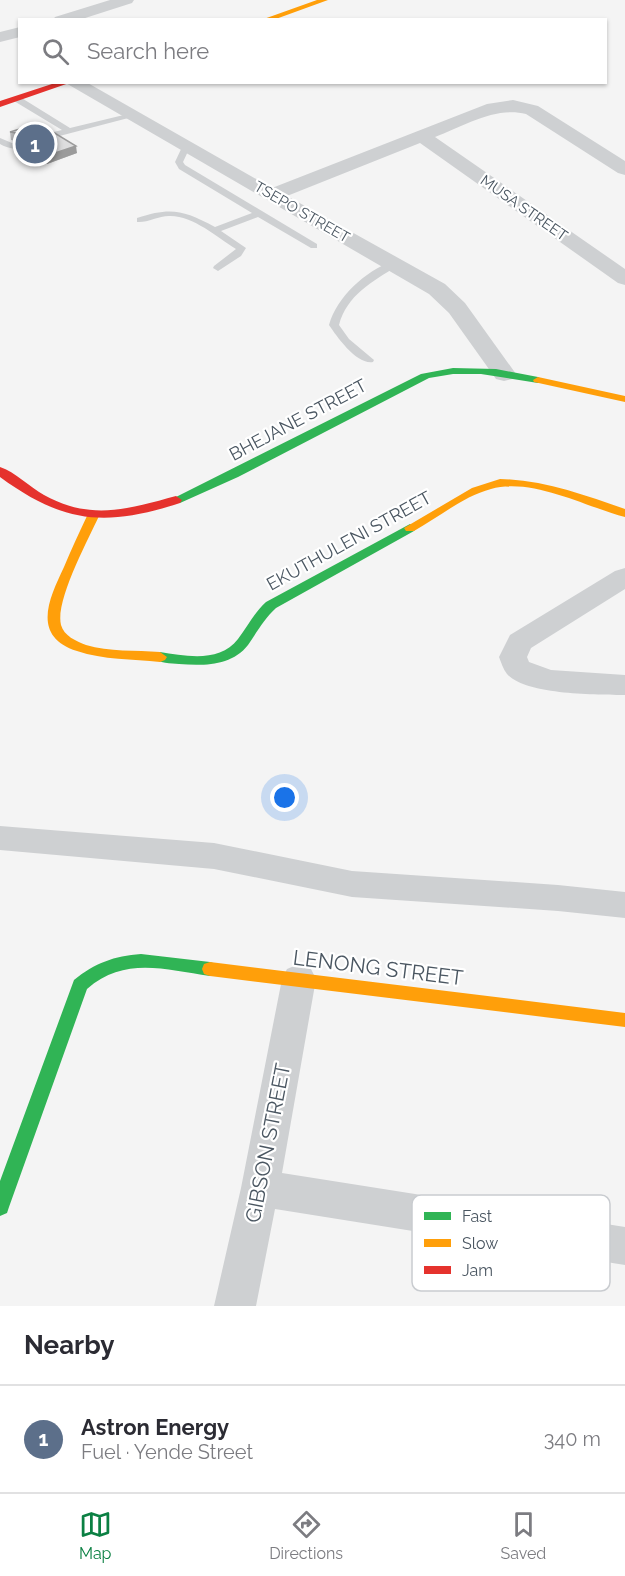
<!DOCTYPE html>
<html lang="en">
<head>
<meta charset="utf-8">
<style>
  body { margin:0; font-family:Raleway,sans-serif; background:#f7f7f7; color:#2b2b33 }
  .you { position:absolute; left:285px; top:798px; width:21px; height:21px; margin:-15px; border:4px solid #fff; border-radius:50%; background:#1a73e8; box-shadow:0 0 0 9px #1a73e833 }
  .badge { display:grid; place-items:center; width:39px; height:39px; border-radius:50%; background:#0b8043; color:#fff; font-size:20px; font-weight:700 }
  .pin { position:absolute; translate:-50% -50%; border:3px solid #fff; box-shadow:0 2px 6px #0006 }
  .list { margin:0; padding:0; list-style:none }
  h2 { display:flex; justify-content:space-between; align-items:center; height:78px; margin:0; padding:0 24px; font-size:26px }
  h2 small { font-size:20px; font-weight:400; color:#7c7c81 }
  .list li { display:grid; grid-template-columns:39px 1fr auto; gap:18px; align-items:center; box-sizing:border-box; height:108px; padding:0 24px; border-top:2px solid #e1e1e2 }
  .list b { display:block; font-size:22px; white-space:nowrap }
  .list p { margin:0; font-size:20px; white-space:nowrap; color:#7c7c81 }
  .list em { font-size:20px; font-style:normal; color:#7c7c81 }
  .icon { flex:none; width:33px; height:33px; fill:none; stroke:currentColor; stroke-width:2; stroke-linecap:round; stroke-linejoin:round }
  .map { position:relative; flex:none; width:625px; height:1306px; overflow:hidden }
  .search { position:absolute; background:#fff; box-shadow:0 2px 4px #0004; left:18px; right:18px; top:18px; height:66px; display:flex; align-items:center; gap:15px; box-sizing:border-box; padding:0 21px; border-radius:0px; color:#7c7c81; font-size:22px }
  .sheet { height:186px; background:#fff }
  nav { display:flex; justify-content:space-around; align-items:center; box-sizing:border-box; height:84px; border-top:2px solid #e1e1e2; background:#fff; font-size:16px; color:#7c7c81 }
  nav a { display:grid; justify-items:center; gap:3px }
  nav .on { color:#0b8043 }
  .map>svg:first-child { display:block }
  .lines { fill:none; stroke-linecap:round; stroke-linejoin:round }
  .lane { fill:#ced0d2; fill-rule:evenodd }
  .street { fill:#ced0d2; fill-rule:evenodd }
  .fast { fill:#30b455; fill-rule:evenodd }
  .slow { fill:#ff9f0a; fill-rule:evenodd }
  .jam { fill:#e5322d; fill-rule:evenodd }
  .wall { fill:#bebebf }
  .shaded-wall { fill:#9b9b9b }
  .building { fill:#ddddde; stroke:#9b9b9b; stroke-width:1.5 }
  .labels { text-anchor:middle; stroke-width:4.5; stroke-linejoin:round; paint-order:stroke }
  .far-street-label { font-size:15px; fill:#4a5661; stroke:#fff }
  .street-label { font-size:18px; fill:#4a5661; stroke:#fff }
  .near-street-label { font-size:21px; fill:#4a5661; stroke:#fff }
  .key { fill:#fff; stroke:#c9ccd0; stroke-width:1.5 }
  .key-label { font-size:16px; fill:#4a5661 }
</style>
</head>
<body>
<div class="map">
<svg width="625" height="1306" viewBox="0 0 625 1306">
  <rect width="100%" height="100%" fill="#f4f4f4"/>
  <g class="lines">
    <path class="lane" d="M14,97H20L70,128L132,113L136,116L48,139L45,138V134L62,130L14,101Z
      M0,138L12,143H21L22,145C16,151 7,148 0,144Z
      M183,145L190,147L183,162L185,165L317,244V248H311L258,217L221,231L246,248L241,256L218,271L213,268L214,266L236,249C217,237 192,215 169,216C158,216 147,223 137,222V218C171,207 183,210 215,227L252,213L179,169L175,162Z
      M393,261L397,262V266C372,282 347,295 339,325L349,339L374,360L373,362C357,365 337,337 329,325C337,297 365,271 393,261Z"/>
    <path class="street" d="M110,0H134L132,3L79,20H53L55,17Z
      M20,27V37L0,42V32Z
      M64,82H86L272,188L487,104L513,100L538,106L625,161V175L618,173L526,114C496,106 463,126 435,137L625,269V285L618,283L420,143L287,196L445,284L465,303L516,374L512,379L504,381L496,379L449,313L429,294Z
      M625,568V589L531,648L527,657L529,662L551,670L625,675V695C598,695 525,695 507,674C503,669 501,662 499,657L510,635L615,571Z
      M0,826L214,843L352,871L558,885L625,892V918L558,911L352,897L214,869L0,850Z
      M299,964L311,969L316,979L282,1173L625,1227V1265L275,1209L256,1306H214L241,1188L282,979L287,969Z"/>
    <path class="fast" d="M453,368L496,369L538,377L543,380L538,383L481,374H453L429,378L238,477L180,503H172L170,500L421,374Z
      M410,524L416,528L414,531L276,608C264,619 257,632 248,645C232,666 203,666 179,664C171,663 159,664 153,657L160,652C186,656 220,663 238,639C248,626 254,613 266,602Z
      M141,954L210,962L216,964L218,969L216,974L210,976C165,970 125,956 87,989L9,1207L7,1213L0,1216V1181L74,980C95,963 114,956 141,954Z"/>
    <path class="slow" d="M317,0H328L273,20H261Z
      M538,377L625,396V402L534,382L533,380Z
      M500,479C544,480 584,495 625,509V517C586,507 532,477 491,489C464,496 439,517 414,531H406L404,528L472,488Z
      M93,512L99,516C88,540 55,601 61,625C64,636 76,641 86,645C109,652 136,650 160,652L167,657L165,660L160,662C133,659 103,660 77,651C31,636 49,599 64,567C71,550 79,533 87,516Z
      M210,962L625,1013V1027L210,976L204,974L202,969L204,964Z"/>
    <path class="jam" d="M58,82H72L0,107V101Z
      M0,467C15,472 30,487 44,495C91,521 128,509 176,496L182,500L180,503C106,527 64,524 0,477Z"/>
  </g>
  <path class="wall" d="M10,132H43L77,153L47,164L22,148L21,142L11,140Z"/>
  <path class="shaded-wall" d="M76,146L77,153L47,164L46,156Z"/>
  <path class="building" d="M39,123L42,125L43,132H53L76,146L46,156L21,140L22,134L10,132Z"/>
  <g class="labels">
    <g class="far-street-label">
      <text transform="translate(524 208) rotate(35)" y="5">MUSA STREET</text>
      <text transform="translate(302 212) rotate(30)" y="5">TSEPO STREET</text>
    </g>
    <g class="street-label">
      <text transform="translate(298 420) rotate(-28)" y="6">BHEJANE STREET</text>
      <text transform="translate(349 541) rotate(-29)" y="6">EKUTHULENI STREET</text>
    </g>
    <g class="near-street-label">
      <text transform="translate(378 968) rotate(7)" y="7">LENONG STREET</text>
      <text transform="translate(268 1143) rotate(-79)" y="7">GIBSON STREET</text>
    </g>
  </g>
  <rect x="412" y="1195" width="198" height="96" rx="9" class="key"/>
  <rect x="424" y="1212" width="27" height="8" fill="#30b455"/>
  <rect x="424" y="1239" width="27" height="8" fill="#ff9f0a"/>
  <rect x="424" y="1266" width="27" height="8" fill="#e5322d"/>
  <g class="key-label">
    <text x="462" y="1222">Fast</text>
    <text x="462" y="1249">Slow</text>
    <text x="462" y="1276">Jam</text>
  </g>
</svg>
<div class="you"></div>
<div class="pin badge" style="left:35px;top:144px;background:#5c6f8a">1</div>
<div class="search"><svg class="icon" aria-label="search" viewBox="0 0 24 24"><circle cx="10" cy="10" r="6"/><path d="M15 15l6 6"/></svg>Search here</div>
</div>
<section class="sheet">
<h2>Nearby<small></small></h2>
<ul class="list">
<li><span class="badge" style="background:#5c6f8a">1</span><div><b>Astron Energy</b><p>Fuel · Yende Street</p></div><em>340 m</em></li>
</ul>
</section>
<nav>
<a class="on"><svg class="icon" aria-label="map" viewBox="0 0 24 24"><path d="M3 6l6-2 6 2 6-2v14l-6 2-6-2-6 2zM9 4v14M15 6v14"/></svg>Map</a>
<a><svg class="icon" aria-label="directions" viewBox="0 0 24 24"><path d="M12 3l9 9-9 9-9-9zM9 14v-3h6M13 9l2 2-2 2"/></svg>Directions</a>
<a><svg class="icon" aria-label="saved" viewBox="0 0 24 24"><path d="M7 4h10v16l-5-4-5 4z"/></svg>Saved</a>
</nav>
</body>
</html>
